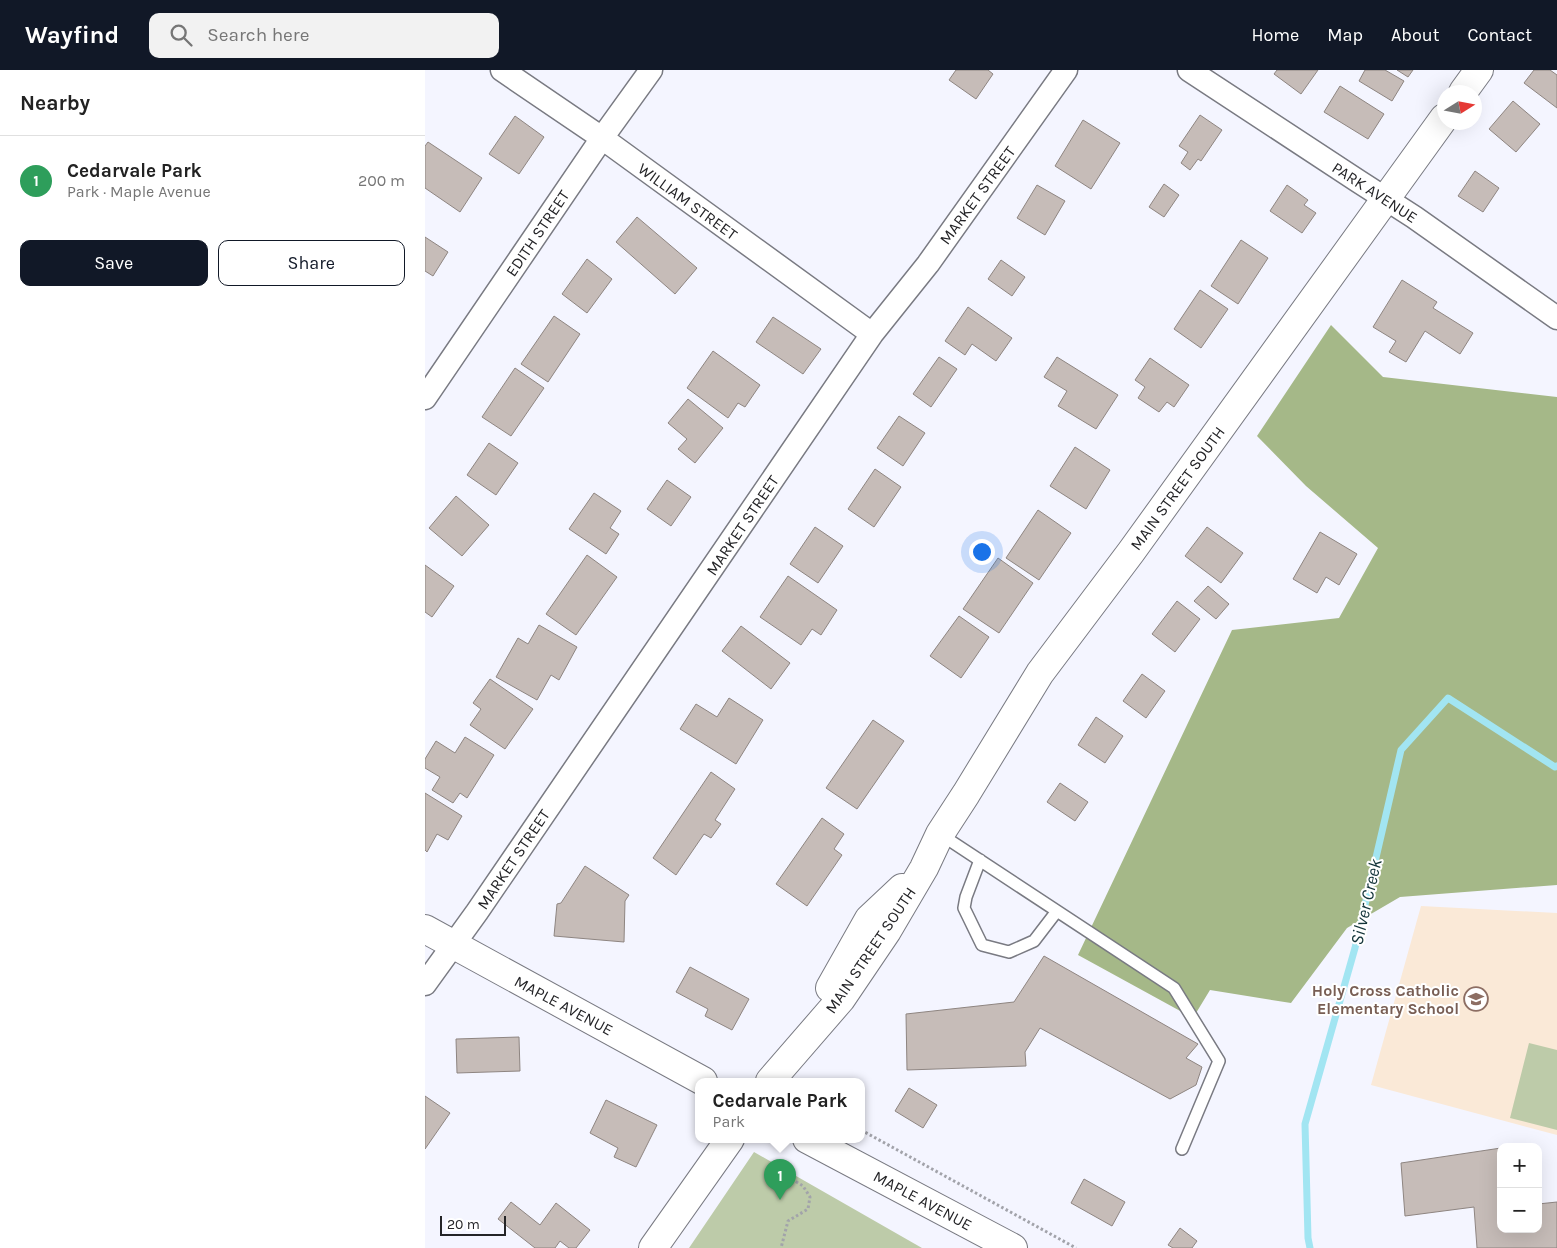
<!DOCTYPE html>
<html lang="en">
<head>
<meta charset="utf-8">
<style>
  body { margin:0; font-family:Karla,sans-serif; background:#f2f2f2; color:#222 }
  .controls { position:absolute; right:15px; bottom:15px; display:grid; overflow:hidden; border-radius:10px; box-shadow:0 5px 20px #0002 }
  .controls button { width:45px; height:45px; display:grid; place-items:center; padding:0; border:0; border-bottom:1px solid #e0e0e0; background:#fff; color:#222; font:25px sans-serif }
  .compass { position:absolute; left:1012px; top:15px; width:45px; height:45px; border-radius:50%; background:#fff; box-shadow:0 5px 20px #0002; rotate:79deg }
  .scale { position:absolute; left:15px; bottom:12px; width:66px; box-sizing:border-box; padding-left:5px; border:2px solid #242427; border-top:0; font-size:14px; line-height:18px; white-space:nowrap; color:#242427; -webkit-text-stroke:4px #fff; paint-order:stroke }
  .you { position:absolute; left:556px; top:481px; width:18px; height:18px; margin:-12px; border:4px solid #fff; border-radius:50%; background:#1a73e8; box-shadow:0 0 0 8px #1a73e833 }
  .badge { display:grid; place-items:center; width:32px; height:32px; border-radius:50%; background:#111827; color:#fff; font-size:16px; font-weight:700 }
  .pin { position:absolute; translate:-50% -41px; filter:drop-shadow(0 1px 2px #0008) }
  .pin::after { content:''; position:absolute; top:26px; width:18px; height:15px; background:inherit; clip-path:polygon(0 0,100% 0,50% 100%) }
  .popup { position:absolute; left:270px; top:1008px; width:170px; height:65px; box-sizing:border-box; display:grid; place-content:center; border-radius:10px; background:#fff; filter:drop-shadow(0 1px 4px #0005); font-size:16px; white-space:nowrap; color:#767676 }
  .popup b { font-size:19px; color:#222 }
  .popup::after { content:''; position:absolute; left:50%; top:100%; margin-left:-10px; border:10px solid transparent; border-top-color:#fff }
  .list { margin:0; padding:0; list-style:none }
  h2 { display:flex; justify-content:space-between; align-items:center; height:65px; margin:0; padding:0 20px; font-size:21px }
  h2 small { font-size:16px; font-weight:400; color:#767676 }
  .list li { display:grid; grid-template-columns:32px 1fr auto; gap:15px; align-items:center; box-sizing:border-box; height:90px; padding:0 20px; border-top:1px solid #e0e0e0 }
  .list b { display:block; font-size:19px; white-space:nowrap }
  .list p { margin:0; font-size:16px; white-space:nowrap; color:#767676 }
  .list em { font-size:16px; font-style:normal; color:#767676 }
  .actions { display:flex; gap:10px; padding:15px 20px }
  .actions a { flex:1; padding:11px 0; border:1px solid #111827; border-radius:10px; text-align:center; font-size:18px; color:#111827 }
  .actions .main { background:#111827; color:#fff }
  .icon { flex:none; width:28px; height:28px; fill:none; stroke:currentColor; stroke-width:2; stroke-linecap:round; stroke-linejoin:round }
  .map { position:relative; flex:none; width:1132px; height:1178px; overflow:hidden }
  header { display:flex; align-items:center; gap:30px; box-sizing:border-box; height:70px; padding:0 25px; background:#111827; color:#fff }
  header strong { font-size:24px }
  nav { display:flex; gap:28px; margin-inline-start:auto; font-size:18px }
  .search { width:350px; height:45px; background:#f2f2f2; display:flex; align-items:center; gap:12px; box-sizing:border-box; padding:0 18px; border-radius:10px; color:#767676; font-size:19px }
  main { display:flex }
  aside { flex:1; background:#fff }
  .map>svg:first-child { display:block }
  .education { fill:#fae9d7 }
  .green { fill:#bdcba9 }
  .forest { fill:#a5b888 }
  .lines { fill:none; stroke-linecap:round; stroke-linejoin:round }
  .stream { stroke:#a2e5f2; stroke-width:7 }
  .building { fill:#c6bcb8; stroke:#8e8581 }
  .service-casing { stroke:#797a82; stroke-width:14 }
  .minor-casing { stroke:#797a82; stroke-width:25 }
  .tertiary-casing { stroke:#797a82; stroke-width:30 }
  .secondary-casing { stroke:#797a82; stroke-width:30 }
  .path { stroke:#a2a3aa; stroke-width:3; stroke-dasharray:2.5 2.5; stroke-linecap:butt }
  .service { stroke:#fff; stroke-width:11 }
  .minor { stroke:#fff; stroke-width:22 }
  .tertiary { stroke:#fff; stroke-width:28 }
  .secondary { stroke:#fff; stroke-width:28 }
  .labels { text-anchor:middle; stroke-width:4; stroke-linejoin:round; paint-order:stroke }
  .street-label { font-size:16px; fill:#242427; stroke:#fff }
  .education-label { font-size:16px; font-weight:bold; fill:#785e54; stroke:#fff; text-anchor:end }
  .water-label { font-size:18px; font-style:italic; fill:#13343a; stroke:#fff }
</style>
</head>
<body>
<header>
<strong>Wayfind</strong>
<div class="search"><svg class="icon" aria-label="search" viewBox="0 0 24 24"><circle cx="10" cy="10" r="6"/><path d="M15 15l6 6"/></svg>Search here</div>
<nav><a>Home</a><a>Map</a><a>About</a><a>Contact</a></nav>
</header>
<main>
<aside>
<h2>Nearby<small></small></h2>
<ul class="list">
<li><span class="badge" style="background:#2e9e5b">1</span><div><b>Cedarvale Park</b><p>Park · Maple Avenue</p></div><em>200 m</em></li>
</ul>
<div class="actions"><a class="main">Save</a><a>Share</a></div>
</aside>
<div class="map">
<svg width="1132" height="1178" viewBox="0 0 1132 1178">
  <rect width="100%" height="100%" fill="#f4f5ff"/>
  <path class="education" d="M996,836L1132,843V1065L946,1015Z"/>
  <path class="green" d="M1104,973L1132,980V1060L1085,1048Z
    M329,1082L497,1178H264Z"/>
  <path class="forest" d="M906,255L958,307L1132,327V815L975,827L922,858L866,933L785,920L768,948L653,885L807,560L914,548L953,478L881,416L832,366Z"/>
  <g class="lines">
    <path class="stream" d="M885,1178L883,1168L880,1054L930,878L976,680L1023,628L1130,697L1132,696"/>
  </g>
  <path class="building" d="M531,0H563L568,4L551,29L524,10Z
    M852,0H893L876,24L849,4Z
    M940,0H960L979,11L967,31L934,11Z
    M972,0H988L983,7Z
    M1109,0H1125L1132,5V38L1099,13Z
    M915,16L959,44L943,69L899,42Z
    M1088,31L1115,54L1091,82L1064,59Z
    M775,45L797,60L776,91L773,89L765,100L756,93L763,82L754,76Z
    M90,46L119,67L94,104L64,84Z
    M658,50L695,73L666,119L630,96Z
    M3,72L57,108L35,142L0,118V76Z
    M1050,101L1074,118L1058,142L1033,126Z
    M739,114L754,125L739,147L724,137Z
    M612,115L640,131L620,165L592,148Z
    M862,115L883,130L879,135L891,143L877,163L845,141Z
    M212,147L272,198L250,224L191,172Z
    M0,167L23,182L8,206L0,201Z
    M816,170L843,188L813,234L786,216Z
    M162,189L187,209L162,243L137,224Z
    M576,190L600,207L587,226L563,209Z
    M977,210L1012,232L1008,238L1048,263L1035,284L1000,261L981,292L964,282L971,271L948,257Z
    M775,220L803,239L776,278L749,259Z
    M543,237L587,268L571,291L547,274L540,285L520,271Z
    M129,246L155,264L123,312L96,294Z
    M348,247L396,279L378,304L331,272Z
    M288,281L335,315L320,337L313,333L303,348L262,318Z
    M514,287L532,299L506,337L488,324Z
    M632,287L693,325L671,359L633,336L642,321L619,307Z
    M725,288L764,315L749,337L742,332L734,342L713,328L720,317L710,310Z
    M90,298L119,318L86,366L57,347Z
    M263,329L298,358L270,393L253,379L262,369L243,353Z
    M474,346L500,363L478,396L452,378Z
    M64,373L93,393L71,425L42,405Z
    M650,377L685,400L661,439L625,416Z
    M450,399L476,417L449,457L423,439Z
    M242,410L266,427L246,456L222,439Z
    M169,423L196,441L185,458L194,464L181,484L144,459Z
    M31,426L64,455L37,486L4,458Z
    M613,440L646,463L614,510L581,488Z
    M390,457L418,476L393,513L365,494Z
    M782,457L818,483L796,513L760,486Z
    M895,462L932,484L914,515L901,507L892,523L868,509Z
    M162,485L192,507L151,565L121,544Z
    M573,488L608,513L574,563L538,539Z
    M0,495L29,516L7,547L0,542Z
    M363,506L412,540L396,565L387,559L376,575L335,547Z
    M783,516L804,534L791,549L769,531Z
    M752,531L775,549L750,582L727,564Z
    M534,546L564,567L536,608L505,586Z
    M114,555L152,577L134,610L126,605L112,630L71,607L93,568L103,574Z
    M316,556L365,593L346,619L297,581Z
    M717,604L740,621L721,648L698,631Z
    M65,609L108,639L80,679L45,655L56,639L48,633Z
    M304,628L338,650L311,694L255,659L271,634L292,647Z
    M671,647L698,666L680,693L653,675Z
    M448,650L479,671L432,739L401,718Z
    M40,667L69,685L42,728L35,723L28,733L7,720L15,707L0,698V689L11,671L30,683Z
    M286,702L310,719L290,750L296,754L286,768L279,764L251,805L228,788Z
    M635,713L663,732L650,751L622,732Z
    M0,723L37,746L23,770L12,764L2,782L0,780Z
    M397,748L419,764L409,779L417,785L382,836L351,814Z
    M160,796L204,825L200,831L199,872L129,866L132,834L136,833Z
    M619,886L773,974L761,988L777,997L771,1015L745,1029L615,958L600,982L601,996L482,1000L481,944L589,932Z
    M265,897L324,929L307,960L280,946L283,939L251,922Z
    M94,967L95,1001L32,1003L31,969Z
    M484,1018L512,1035L498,1058L470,1041Z
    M0,1026L25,1043L0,1079Z
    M181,1030L232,1055L211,1097L189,1087L193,1078L165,1063Z
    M1076,1078V1159H1113V1134L1132,1132V1178H1052L1049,1137L980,1146L976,1093Z
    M659,1109L700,1132L687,1156L646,1133Z
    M86,1132L115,1155L131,1133L165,1160L151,1178H144L135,1171L130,1178H110L73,1149Z
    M755,1158L772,1171L767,1178H748L743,1175Z"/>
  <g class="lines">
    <g class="service-casing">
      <path id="service" d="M515,764L749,918L794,991L757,1079
        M555,790L541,827L539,838L557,875L584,882L609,871L632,841"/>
    </g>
    <g class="minor-casing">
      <path id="minor" d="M77,0L177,68L447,264
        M764,0L933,111L989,147L1132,248
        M0,328L177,68L226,0
        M0,914L52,842L447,264L503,194L641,0"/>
    </g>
    <g class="tertiary-casing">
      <path id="tertiary" d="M228,1178L305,1069"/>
    </g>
    <g class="secondary-casing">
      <path id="secondary" d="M1038,22L1054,0
        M0,859L278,1011
        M405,918L444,849L477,818
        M345,1011L416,929L462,861L499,798L515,764L541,724L615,603L706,482L1019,48
        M382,1069L588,1178"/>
    </g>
    <path class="path" d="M436,1060L651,1178
      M354,1101L378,1116L385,1127L383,1139L363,1151L356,1178"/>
    <use href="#service" class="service"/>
    <use href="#minor" class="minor"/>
    <use href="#tertiary" class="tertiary"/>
    <use href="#secondary" class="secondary"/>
  </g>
  <defs>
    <g id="school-ring" transform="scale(1.25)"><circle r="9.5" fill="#fff" stroke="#8d6e63" stroke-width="1.5"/><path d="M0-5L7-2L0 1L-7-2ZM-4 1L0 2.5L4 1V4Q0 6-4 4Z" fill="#8d6e63"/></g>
  </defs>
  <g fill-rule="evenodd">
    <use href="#school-ring" x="1051" y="929"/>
  </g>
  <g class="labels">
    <g class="street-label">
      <text transform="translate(950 122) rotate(33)" y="6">PARK AVENUE</text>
      <text transform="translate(552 125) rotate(-54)" y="6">MARKET STREET</text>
      <text transform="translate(263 131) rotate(36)" y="6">WILLIAM STREET</text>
      <text transform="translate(112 163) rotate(-56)" y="6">EDITH STREET</text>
      <text transform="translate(752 418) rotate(-54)" y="6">MAIN STREET SOUTH</text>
      <text transform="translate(317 455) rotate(-56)" y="6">MARKET STREET</text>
      <text transform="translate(88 789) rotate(-56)" y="6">MARKET STREET</text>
      <text transform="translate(445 880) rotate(-56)" y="6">MAIN STREET SOUTH</text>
      <text transform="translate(139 935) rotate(28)" y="6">MAPLE AVENUE</text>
      <text transform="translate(498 1130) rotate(28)" y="6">MAPLE AVENUE</text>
    </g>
    <g class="education-label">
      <text x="1034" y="926">Holy Cross Catholic<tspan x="1034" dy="18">Elementary School</tspan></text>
    </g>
    <g class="water-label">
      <text transform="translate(941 832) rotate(-77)" y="6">Silver Creek</text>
    </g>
  </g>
</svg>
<div class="controls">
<button>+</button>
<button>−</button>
</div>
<svg class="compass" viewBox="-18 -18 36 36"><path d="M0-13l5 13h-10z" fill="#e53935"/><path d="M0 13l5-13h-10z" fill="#767676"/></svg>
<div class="scale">20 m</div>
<div class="you"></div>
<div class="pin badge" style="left:355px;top:1130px;background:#2e9e5b">1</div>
<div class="popup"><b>Cedarvale Park</b>Park</div>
</div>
</main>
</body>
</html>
